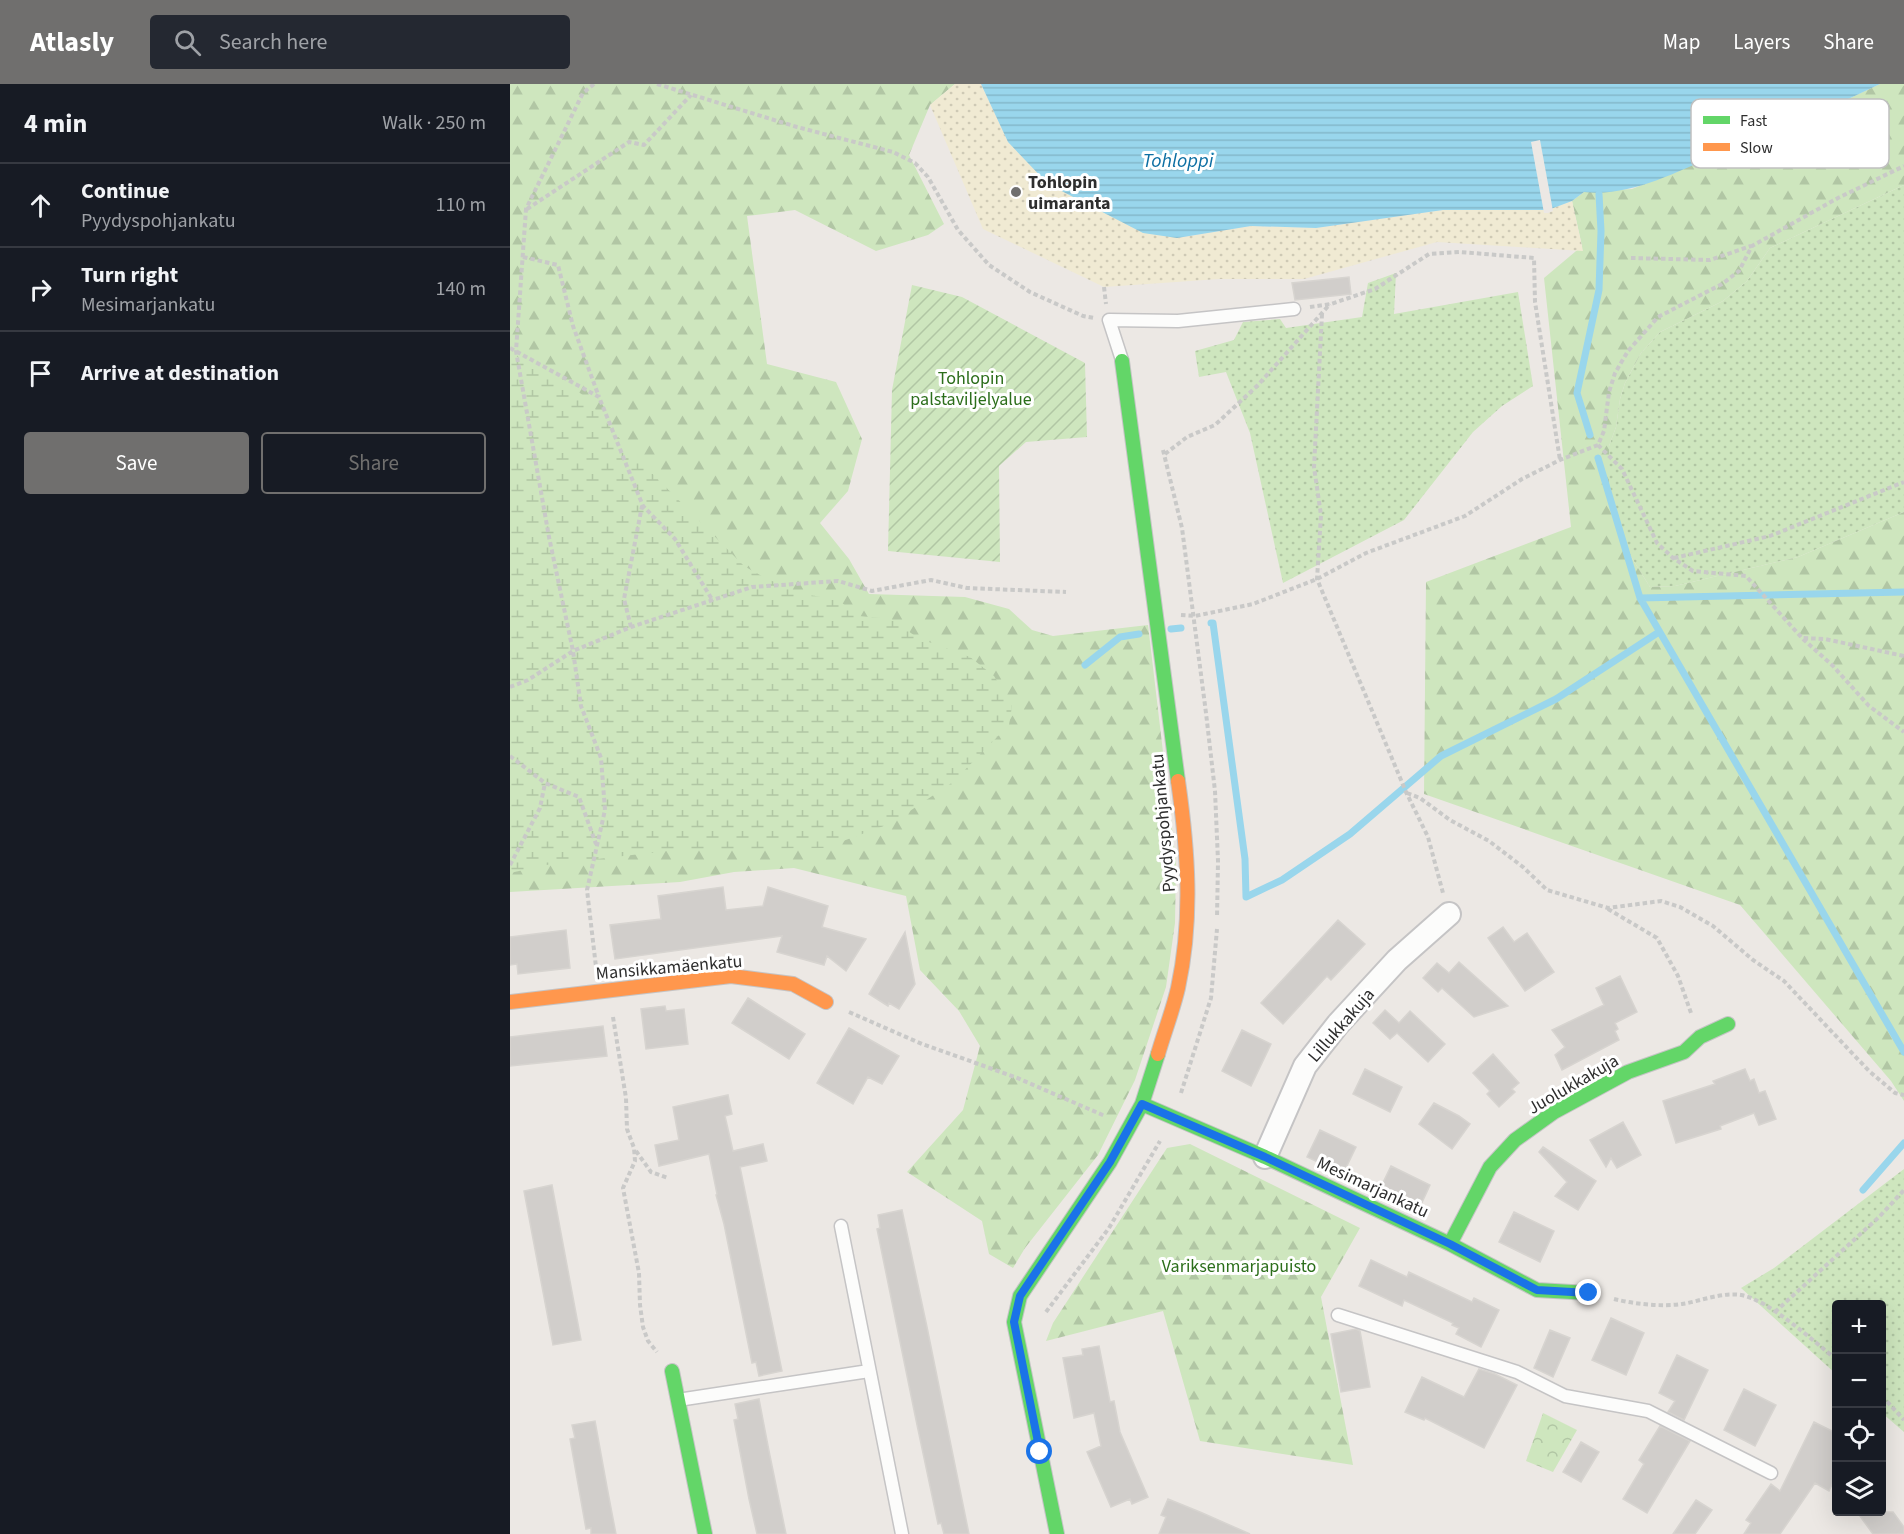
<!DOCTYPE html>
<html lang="en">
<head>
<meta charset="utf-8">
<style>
  body { margin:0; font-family:"Source Sans 3",sans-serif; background:#242831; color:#f1f3f6 }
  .controls { position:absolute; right:18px; bottom:18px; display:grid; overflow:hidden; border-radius:6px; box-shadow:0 6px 24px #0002 }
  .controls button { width:54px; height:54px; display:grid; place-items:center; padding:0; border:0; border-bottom:2px solid #363941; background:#171b24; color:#f1f3f6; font:30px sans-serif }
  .stop { position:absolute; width:18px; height:18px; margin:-14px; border:4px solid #1a73e8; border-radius:50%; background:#fff }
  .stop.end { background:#1a73e8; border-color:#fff; box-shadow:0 2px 6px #0008 }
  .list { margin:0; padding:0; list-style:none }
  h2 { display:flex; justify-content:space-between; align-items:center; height:78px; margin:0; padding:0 24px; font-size:26px }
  h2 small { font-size:20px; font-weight:400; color:#9ea1a6 }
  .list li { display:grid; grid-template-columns:39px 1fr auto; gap:18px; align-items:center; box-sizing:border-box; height:84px; padding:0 24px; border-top:2px solid #363941 }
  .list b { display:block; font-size:22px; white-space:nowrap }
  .list p { margin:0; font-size:20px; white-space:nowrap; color:#9ea1a6 }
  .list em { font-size:20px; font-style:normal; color:#9ea1a6 }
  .actions { display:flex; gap:12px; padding:18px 24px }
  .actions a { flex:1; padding:14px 0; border:2px solid #706f6e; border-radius:6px; text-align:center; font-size:21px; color:#706f6e }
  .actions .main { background:#706f6e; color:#fff }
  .icon { flex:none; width:33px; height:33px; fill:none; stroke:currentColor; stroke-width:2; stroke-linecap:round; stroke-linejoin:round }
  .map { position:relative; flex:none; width:1394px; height:1450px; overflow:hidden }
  header { display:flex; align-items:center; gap:36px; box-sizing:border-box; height:84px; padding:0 30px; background:#706f6e; color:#fff }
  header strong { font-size:28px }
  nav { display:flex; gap:33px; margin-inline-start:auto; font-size:21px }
  .search { width:420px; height:54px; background:#242831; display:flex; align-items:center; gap:15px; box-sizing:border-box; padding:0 21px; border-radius:6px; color:#9ea1a6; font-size:22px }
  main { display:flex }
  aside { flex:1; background:#171b24 }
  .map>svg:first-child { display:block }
  .grass { fill:url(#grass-dots) }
  .forest { fill:url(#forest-firs) }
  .wetland { fill:url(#wetland-marsh) }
  .sand { fill:url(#sand-dots) }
  .park { fill:url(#park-crowns) }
  .garden { fill:url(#garden-furrows) }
  .water { fill:url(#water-rules) }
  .pier { fill:#ece8e4 }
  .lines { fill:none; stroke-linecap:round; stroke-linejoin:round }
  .stream { stroke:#99d6ec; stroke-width:7 }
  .building { fill:#d1cecb; stroke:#d7d4d0; stroke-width:1.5 }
  .lane-casing { stroke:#c5c4c5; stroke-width:15 }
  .street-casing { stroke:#c5c4c5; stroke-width:26 }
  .fast-casing { stroke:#c5c4c5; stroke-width:16 }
  .slow-casing { stroke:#c5c4c5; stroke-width:16 }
  .path { stroke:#c9c9c8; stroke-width:4; stroke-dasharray:4.5 3; stroke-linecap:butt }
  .lane { stroke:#fcfcfb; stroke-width:12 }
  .street { stroke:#fcfcfb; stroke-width:22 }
  .fast { stroke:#63d668; stroke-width:14 }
  .slow { stroke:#ff974d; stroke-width:14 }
  .route { stroke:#1a73e8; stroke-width:8 }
  .poi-dot { fill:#706f6e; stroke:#fff; stroke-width:2 }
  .labels { text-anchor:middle; stroke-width:6; stroke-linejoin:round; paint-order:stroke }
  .poi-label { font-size:18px; font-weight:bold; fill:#2e2e2e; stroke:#fff; text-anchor:start }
  .park-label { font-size:18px; fill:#2c6e1b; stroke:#fff }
  .street-label { font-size:18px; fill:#2e2e2e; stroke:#fff }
  .water-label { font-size:20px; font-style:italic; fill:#0d6fa3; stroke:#fff }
  .key { fill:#fff; stroke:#c0c0c0; stroke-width:1.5 }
  .key-label { font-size:16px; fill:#2e2e2e }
</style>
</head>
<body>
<header>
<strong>Atlasly</strong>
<div class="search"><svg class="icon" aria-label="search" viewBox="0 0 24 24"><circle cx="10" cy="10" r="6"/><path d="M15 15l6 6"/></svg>Search here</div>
<nav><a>Map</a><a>Layers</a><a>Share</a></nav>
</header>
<main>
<aside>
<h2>4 min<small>Walk · 250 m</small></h2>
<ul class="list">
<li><svg class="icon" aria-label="ahead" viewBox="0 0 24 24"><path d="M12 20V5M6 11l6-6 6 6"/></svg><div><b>Continue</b><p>Pyydyspohjankatu</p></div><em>110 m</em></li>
<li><svg class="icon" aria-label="right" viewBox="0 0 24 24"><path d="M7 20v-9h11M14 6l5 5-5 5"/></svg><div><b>Turn right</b><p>Mesimarjankatu</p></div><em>140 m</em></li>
<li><svg class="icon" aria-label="arrive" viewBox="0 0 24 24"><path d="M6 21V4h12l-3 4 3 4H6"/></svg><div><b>Arrive at destination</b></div></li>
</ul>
<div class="actions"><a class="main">Save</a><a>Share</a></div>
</aside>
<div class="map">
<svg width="1394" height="1450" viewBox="0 0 1394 1450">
  <defs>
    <pattern id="grass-dots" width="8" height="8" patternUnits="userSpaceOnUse" patternTransform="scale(1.5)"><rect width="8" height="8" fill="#cee6be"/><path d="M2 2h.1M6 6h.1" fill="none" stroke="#b1c6a4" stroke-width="1.8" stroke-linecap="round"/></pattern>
    <pattern id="forest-firs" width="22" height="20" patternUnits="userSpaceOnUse" patternTransform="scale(1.5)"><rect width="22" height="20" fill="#cee6be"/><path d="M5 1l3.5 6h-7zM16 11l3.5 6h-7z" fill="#b1c6a4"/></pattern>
    <pattern id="wetland-marsh" width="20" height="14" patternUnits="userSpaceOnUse" patternTransform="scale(1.5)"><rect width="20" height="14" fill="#cee6be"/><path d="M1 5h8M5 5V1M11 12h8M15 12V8" fill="none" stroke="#b1c6a4"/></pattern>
    <pattern id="sand-dots" width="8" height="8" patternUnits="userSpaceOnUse" patternTransform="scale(1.5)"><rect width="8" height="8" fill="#f0ead3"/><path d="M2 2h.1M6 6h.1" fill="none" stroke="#cec9b5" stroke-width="1.8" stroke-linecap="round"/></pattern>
    <pattern id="park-crowns" width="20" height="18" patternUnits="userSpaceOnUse" patternTransform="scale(1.5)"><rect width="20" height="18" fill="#cee6be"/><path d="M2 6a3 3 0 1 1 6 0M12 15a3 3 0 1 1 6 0" fill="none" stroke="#b1c6a4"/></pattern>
    <pattern id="garden-furrows" width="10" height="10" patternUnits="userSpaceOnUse" patternTransform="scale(1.5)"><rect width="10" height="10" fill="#cee6be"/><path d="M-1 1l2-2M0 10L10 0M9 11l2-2" fill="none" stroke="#b1c6a4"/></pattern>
    <pattern id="water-rules" width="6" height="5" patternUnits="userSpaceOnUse" patternTransform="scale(1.5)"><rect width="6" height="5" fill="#99d6ec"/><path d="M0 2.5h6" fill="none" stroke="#84b8cb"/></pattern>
  </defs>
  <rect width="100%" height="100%" fill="#ece8e4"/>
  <path class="grass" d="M1394,101V428L1288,473L1165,502L1140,503L1120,471L1099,407V362L1106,343L1110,315L1115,299L1131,269L1150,248L1213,217L1237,197L1260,164Z
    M886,189L884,230L1008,208L1023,302L992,322L963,348L894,436L773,499L740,349L716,288L689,293L685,267L724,256L733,238L770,235L776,244L852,233L858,199Z
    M1394,1085V1348L1372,1329V1220H1326V1290L1231,1204L1264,1184Z"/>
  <path class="forest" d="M0,0H445L420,21L399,71L434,140L418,151L366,167L285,126L237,132L257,280L326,298L352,355L338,407L310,439L339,475L359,510L455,513L499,525L522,546L543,552L638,541L666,778L665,839L656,903L625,996L588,1071L515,1164L503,1184L479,1170L472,1137L397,1088L453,1026L470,962L449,927L410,886L396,812L284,784L224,788L170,798L0,808Z
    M1370,0H1394V101L1260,164L1237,197L1213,217L1150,248L1131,269L1115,299L1110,315L1106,343L1099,362V407L1120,471L1140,503L1165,502L1288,473L1394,428V1017L1381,997L1230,821L914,710L916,498L1061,443L1034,194L1072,162L1062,117L1074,108L1122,105L1289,38Z
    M680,1060L850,1144L811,1213L843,1381L690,1357L653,1227L536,1257L543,1239L657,1064Z"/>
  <path class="wetland" d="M0,269L51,295L74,312L122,369L234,482L259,496L280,503L282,508L328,516L349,532L381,535L408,554L460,573L484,592L502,622L499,641L443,698L382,739L314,764L165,766L36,781L0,789Z"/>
  <path class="sand" d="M445,0H471L498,58L667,154L741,142L806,144L933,126H1038L1062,117L1073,167L927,158L794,195H709L594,203L473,145L420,21Z"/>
  <path class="park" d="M1033,1329L1067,1346L1043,1388L1016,1377Z"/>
  <path class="garden" d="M402,201L452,213L575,279L577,353L516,358L489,382L490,478L378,467L382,306Z"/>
  <path class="water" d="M471,0H1370C1316,26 1261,49 1205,72C1163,89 1120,113 1074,108L1062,117L1038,126H933L806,144L741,142L667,154L633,149L538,100L498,58Z"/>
  <path class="pier" d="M1030,56L1043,127L1038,129H1034L1021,58Z"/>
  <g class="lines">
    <path class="stream" d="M1080,351L1067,309L1089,206L1091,147L1089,110
      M1088,374L1130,514L1394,968
      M1130,514L1394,508
      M701,539H703L735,775L736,813L772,796L840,750L931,672L1046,615L1149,548
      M661,545L671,544
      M575,581L610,553L629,550
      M1353,1106L1394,1059"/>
  </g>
  <path class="building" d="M839,193L841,210L785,216L782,199Z
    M213,803L216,826L253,822L258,803L318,822L312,843L356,855L336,887L317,872L314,881L267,868L272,852L105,875L100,841L151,835L148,812Z
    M828,836L855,860L821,896L817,892L773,940L751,919Z
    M993,843L1004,858L1017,849L1044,888L1015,907L978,854Z
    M56,846L60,884L8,890L7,880L0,881V853Z
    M395,848L405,900L389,925L379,919L378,922L359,910Z
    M949,878L998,922L964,933L932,904L928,908L913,894L927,879L939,889Z
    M1110,892L1127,928L1105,939L1108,945L1105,947L1109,956L1052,986L1045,971L1055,963L1042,946L1094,921L1086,904Z
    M238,914L295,950L279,975L222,939Z
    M155,922L156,927L174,925L178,960L136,965L131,925Z
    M875,926L889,939L900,927L935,960L918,978L887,949L880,955L863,939Z
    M93,942L97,972L0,982V953Z
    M339,944L389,972L372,1000L358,993L343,1020L307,999Z
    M732,946L761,960L741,1002L712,987Z
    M983,970L1009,999L1002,1005L1005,1008L989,1023L977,1010L980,1007L963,989Z
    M855,985L892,1003L880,1028L843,1010Z
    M1235,985L1240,997L1244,995L1249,1009L1255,1007L1266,1035L1249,1041L1244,1029L1210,1042L1211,1045L1166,1059L1153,1017L1205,1000L1203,997Z
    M218,1011L222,1030L215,1032L223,1067L253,1060L257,1077L230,1083L272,1287L249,1292L246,1278L242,1279L214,1140L206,1111L207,1110L199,1070L149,1082L145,1061L169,1056L163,1023Z
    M924,1019L949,1032L960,1040L942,1065L909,1040Z
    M1113,1038L1131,1071L1107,1084L1101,1074L1096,1083L1080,1056Z
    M810,1046L846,1063L833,1090L797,1073Z
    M1033,1063L1086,1097L1068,1126L1045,1112L1057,1098L1029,1068Z
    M881,1082L920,1101L909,1125L869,1107Z
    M42,1101L71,1256L43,1261L14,1107Z
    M392,1126L417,1243L459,1450H434L431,1439L428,1440L406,1336L367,1145L370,1144L368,1131Z
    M1004,1128L1044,1147L1030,1178L989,1158Z
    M861,1176L897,1193L899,1188L962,1218L964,1214L989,1226L971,1263L946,1250L949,1244L942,1241L943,1239L894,1216L892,1222L849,1202Z
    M1101,1234L1134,1249L1116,1291L1082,1276Z
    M846,1245L850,1247L860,1303L831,1308L821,1250Z
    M1040,1246L1060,1254L1043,1293L1024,1284Z
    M589,1262L600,1318L604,1317L610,1348L638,1413L622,1420L620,1415L601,1423L577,1368L591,1362L584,1329L564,1334L553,1274L573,1271L572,1265Z
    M1167,1271L1198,1286L1174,1336L1158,1328L1165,1317L1149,1309Z
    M969,1285L985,1290L1007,1301L974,1364L915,1334L914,1336L895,1328L912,1293L954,1313Z
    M1234,1305L1266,1321L1245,1362L1214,1346Z
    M249,1315L259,1367L276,1450H247L239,1415L224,1336L228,1335L225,1320Z
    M85,1337L97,1403L106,1450H81V1444L76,1445L60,1355L65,1354L62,1341Z
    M1304,1338L1326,1349V1392L1319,1407L1305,1399L1270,1450H1234L1241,1439L1236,1436L1261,1400L1270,1407Z
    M1150,1342L1180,1357L1137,1429L1113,1415L1134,1380L1129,1376Z
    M1071,1358L1089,1368L1071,1398L1053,1388Z
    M658,1415L690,1428L740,1450H649L656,1433L651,1431Z
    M1186,1416L1202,1426L1185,1450H1163Z
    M1347,1428H1383L1394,1443V1450H1363Z"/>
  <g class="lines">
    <g class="lane-casing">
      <path id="lane" d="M612,276L599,236L668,237L784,225
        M331,1142L392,1450
        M828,1231L1007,1288L1055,1312L1138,1327L1261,1389
        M168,1316L359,1287"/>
    </g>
    <g class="street-casing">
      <path id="street" d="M755,1073L795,982L828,940L887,876L939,830"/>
    </g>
    <g class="fast-casing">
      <path id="fast" d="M612,277L668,697
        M632,1020L755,1073L940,1160L1027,1206L1079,1209
        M940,1160L980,1083L1005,1056L1044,1028L1118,988L1174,968L1190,953L1218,940
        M162,1287L195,1450
        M547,1450L504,1238L510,1212L600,1078L632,1020L648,970"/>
    </g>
    <g class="slow-casing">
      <path id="slow" d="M0,918L221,892L283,900L316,918
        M648,970C654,949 663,926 668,904C683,835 678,767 668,697"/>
    </g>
    <path class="path" d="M84,0L73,9L16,125L6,267L39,453L63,567L71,622L91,674L95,726L77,806L86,883
      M147,0L287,43L383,68L405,79L418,93L448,146L479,181L520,208L573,232L584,234
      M17,125L119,58L134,61L181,11
      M13,173L48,181L63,242L89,313
      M1121,174L1200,176L1241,162
      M594,203L596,220
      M800,223L821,220L865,205L919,170L950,168L1024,174L1025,218L1050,376
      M812,230L804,383L811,431L807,495L896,708L918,753L933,809
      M0,264L89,313L133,422L165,455L203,517
      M1088,361L1112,385L1147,459L1163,474L1183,487L1236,492L1292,554L1315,555L1394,572
      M653,366L672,444L696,629L705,707L708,777L707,834
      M655,370L677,353L705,341L748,301L820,220
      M1164,474L1260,452L1394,398
      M671,531L685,532L743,520L807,495L856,469L955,432L1012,395L1050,376L1088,361L1094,347L1099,308L1105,289L1118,267L1148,233L1212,200L1229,187L1242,162L1328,114L1394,82
      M121,543L114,515L132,422
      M1293,555L1323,582L1359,622L1394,648
      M0,603L18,596L63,567L121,543L242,503L328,497L362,507L421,496L457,504L556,508
      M0,672L35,699L69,713L86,760
      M897,709L910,714L940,736L979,757L1013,783L1037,806L1098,824L1151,817L1170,823L1203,842L1243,876L1274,897L1359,987L1385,1009L1394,1011
      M0,781L30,724L35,699
      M1098,825L1147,854L1168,892L1181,929
      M339,928L412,960L505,993L595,1032
      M103,933L116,1014L117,1045L124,1064L125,1077L113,1104L129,1189L130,1221L133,1243L138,1257L147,1268
      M671,1009L701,914L707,845
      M126,1067L141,1088L158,1094
      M1104,1215C1124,1220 1151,1223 1172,1220C1191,1217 1212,1208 1231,1211C1259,1216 1303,1257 1326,1275
      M536,1228L599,1144L650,1057
      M1265,1228L1369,1133L1394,1106
      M1372,1312L1394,1336"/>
    <use href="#lane" class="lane"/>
    <use href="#street" class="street"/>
    <use href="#fast" class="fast"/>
    <use href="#slow" class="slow"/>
  </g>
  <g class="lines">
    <path class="route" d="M530,1368L504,1238L510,1212L600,1078L632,1020L755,1073L940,1160L1027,1206L1079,1209"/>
  </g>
  <circle class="poi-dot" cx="506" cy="108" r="6"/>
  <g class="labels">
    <g class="poi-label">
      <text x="518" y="104">Tohlopin<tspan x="518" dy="21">uimaranta</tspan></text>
    </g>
    <g class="park-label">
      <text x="461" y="300">Tohlopin<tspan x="461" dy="21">palstaviljelyalue</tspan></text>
      <text x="729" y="1188">Variksenmarjapuisto</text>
    </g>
    <g class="street-label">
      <text transform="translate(653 739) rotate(-95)" y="6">Pyydyspohjankatu</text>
      <text transform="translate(159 883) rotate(-5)" y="6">Mansikkamäenkatu</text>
      <text transform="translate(831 941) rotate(-49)" y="6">Lillukkakuja</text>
      <text transform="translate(1063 1000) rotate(-30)" y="6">Juolukkakuja</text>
      <text transform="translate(863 1103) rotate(25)" y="6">Mesimarjankatu</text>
    </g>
    <g class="water-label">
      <text x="668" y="83">Tohloppi</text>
    </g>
  </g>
  <rect x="1181" y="15" width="198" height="69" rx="9" class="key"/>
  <rect x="1193" y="32" width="27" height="8" fill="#63d668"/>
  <rect x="1193" y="59" width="27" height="8" fill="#ff974d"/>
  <g class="key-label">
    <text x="1230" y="42">Fast</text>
    <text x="1230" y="69">Slow</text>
  </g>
</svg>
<div class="controls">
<button>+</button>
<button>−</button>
<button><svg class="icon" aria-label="locate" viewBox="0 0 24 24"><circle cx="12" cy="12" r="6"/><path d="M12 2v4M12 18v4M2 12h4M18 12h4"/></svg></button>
<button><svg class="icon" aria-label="layers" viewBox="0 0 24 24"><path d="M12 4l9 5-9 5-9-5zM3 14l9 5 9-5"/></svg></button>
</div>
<div class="stop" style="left:530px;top:1368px"></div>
<div class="stop end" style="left:1079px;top:1209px"></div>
</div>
</main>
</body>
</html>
